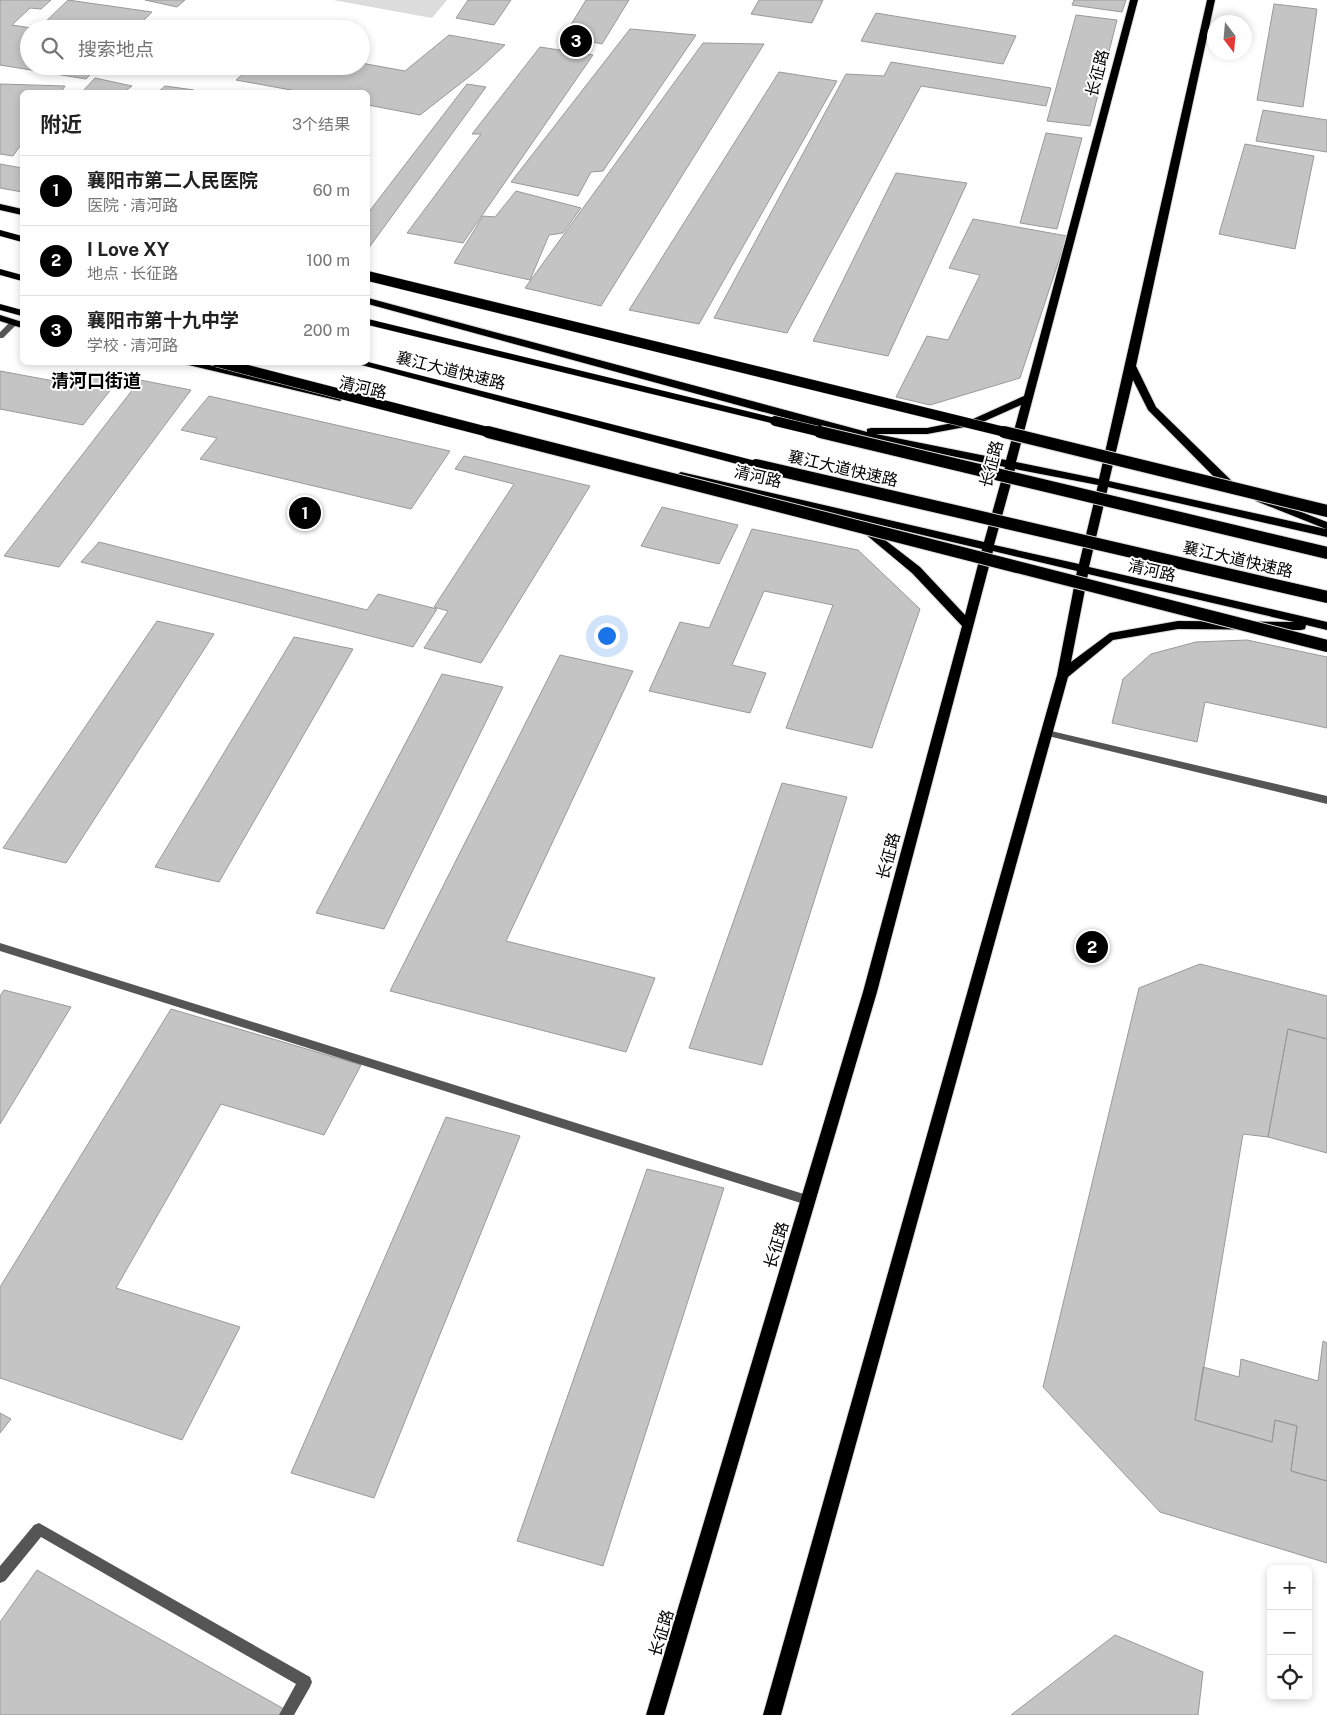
<!DOCTYPE html>
<html lang="zh">
<head>
<meta charset="utf-8">
<style>
  body { margin:0; font-family:"Public Sans","Noto Sans SC",sans-serif; background:#f6f6f6; color:#222 }
  .controls { position:absolute; right:15px; bottom:15px; display:grid; overflow:hidden; border-radius:8px; box-shadow:0 2px 8px #0003 }
  .controls button { width:45px; height:45px; display:grid; place-items:center; padding:0; border:0; border-bottom:1px solid #e0e0e0; background:#fff; color:#222; font:25px sans-serif }
  .compass { position:absolute; left:1207px; top:15px; width:45px; height:45px; border-radius:50%; background:#fff; box-shadow:0 2px 8px #0003; rotate:164deg }
  .you { position:absolute; left:606px; top:635px; width:18px; height:18px; margin:-12px; border:4px solid #fff; border-radius:50%; background:#1a73e8; box-shadow:0 0 0 8px #1a73e833 }
  .badge { display:grid; place-items:center; width:32px; height:32px; border-radius:50%; background:#000; color:#fff; font-size:16px; font-weight:700 }
  .pin { position:absolute; translate:-50% -50%; border:2px solid #fff; box-shadow:0 1px 5px #0006 }
  .list { margin:0; padding:0; list-style:none }
  h2 { display:flex; justify-content:space-between; align-items:center; height:65px; margin:0; padding:0 20px; font-size:21px }
  h2 small { font-size:16px; font-weight:400; color:#767676 }
  .list li { display:grid; grid-template-columns:32px 1fr auto; gap:15px; align-items:center; box-sizing:border-box; height:70px; padding:0 20px; border-top:1px solid #e0e0e0 }
  .list b { display:block; font-size:19px; white-space:nowrap }
  .list p { margin:0; font-size:16px; white-space:nowrap; color:#767676 }
  .list em { font-size:16px; font-style:normal; color:#767676 }
  .icon { flex:none; width:28px; height:28px; fill:none; stroke:currentColor; stroke-width:2; stroke-linecap:round; stroke-linejoin:round }
  .map { position:relative; flex:none; width:1327px; height:1715px; overflow:hidden }
  .search { position:absolute; background:#fff; box-shadow:0 2px 8px #0003; left:20px; top:20px; width:350px; height:55px; display:flex; align-items:center; gap:12px; box-sizing:border-box; padding:0 18px; border-radius:28px; color:#767676; font-size:19px }
  .panel { position:absolute; background:#fff; box-shadow:0 2px 8px #0003; left:20px; top:90px; width:350px; height:275px; border-radius:8px }
  .map>svg:first-child { display:block }
  .green { fill:#dcdcdc }
  .building { fill:#c4c4c4; stroke:#999 }
  .lines { fill:none; stroke-linecap:round; stroke-linejoin:round }
  .primary-casing { stroke:#dbdbdb; stroke-width:2 }
  .trunk-casing { stroke:#dbdbdb; stroke-width:1 }
  .service { fill:#555; fill-rule:evenodd }
  .minor { fill:#555; fill-rule:evenodd }
  .primary { fill:#000; fill-rule:evenodd }
  .trunk { fill:#000; fill-rule:evenodd }
  .trunk-bridge-far1-casing { stroke:#dbdbdb; stroke-width:11; stroke-linecap:butt }
  .trunk-bridge-casing { stroke:#dbdbdb; stroke-width:14; stroke-linecap:butt }
  .trunk-bridge-far1 { stroke:#000; stroke-width:10 }
  .trunk-bridge { stroke:#000; stroke-width:12 }
  .labels { text-anchor:middle; stroke-width:4; stroke-linejoin:round; paint-order:stroke }
  .street-label { font-size:16px; fill:#000; stroke:#fff }
  .far-district-label { font-size:18px; font-weight:bold; fill:#000; stroke:#fff }
</style>
</head>
<body>
<div class="map">
<svg width="1327" height="1715" viewBox="0 0 1327 1715">
  <rect width="100%" height="100%" fill="#fff"/>
  <path class="green" d="M333,0H447L432,18Z"/>
  <path class="building" d="M0,0H51L41,9L30,8L12,25L38,29L68,0L152,12L135,29H29V66H98L86,79L0,65Z
    M145,0H185L177,7Z
    M468,0H511L494,25L456,18Z
    M586,0H629L602,44L564,36Z
    M759,0H823L812,23L751,14Z
    M1074,0H1126L1122,12L1072,5Z
    M1274,4L1317,9L1303,107L1257,100Z
    M876,13L1016,36L1003,64L861,41Z
    M1076,15L1117,20L1090,126L1047,121Z
    M630,29L696,35L603,171L591,172L578,196L511,182Z
    M449,35L505,45L479,69L420,115L368,105V92H302L236,80L252,66H361V63L405,71Z
    M703,43L764,44L601,306L525,288Z
    M540,47L593,55L463,243L407,233L481,134H472Z
    M891,62L1051,88L1046,106L921,86L787,333L714,318L846,74L884,76Z
    M779,72L837,81L699,324L629,310Z
    M95,78L132,86L124,92H82Z
    M0,84L65,86L61,92H22V143L13,156L0,154Z
    M467,84L486,87L368,249V213Z
    M165,86L194,90L192,92H158Z
    M1263,110L1327,120V152L1256,141Z
    M1046,133L1082,138L1057,229L1020,223Z
    M1245,144L1314,156L1295,249L1219,234Z
    M0,164L22,168V192L0,188Z
    M896,173L967,183L888,356L813,341Z
    M516,191L581,208L563,233L549,235L530,280L454,263L483,216L495,217Z
    M973,219L1067,236L1020,378L930,405L896,397L927,336L948,340L980,275L949,268Z
    M76,370L119,379L83,425L0,409V371L65,383Z
    M140,380L191,390L59,567L4,556Z
    M209,396L450,451L411,509L200,459L217,438L181,430Z
    M464,456L590,486L481,663L424,648L448,611L434,607L514,484L455,469Z
    M662,507L738,525L719,564L641,546Z
    M752,529L858,550L920,609L872,748L786,728L833,605L764,591L732,665L766,673L750,713L649,691L680,622L709,628Z
    M99,542L367,610L378,594L437,609L413,647L81,562Z
    M157,621L214,634L66,863L3,848Z
    M294,637L353,649L219,882L155,867Z
    M1247,640L1327,657V728L1205,702L1197,742L1112,723L1123,679L1151,654L1196,642Z
    M560,655L633,671L506,941L655,978L626,1052L390,991Z
    M442,674L503,687L384,929L316,913Z
    M782,783L847,797L762,1065L689,1048Z
    M1200,964L1327,996V1039L1288,1029L1268,1137L1243,1134L1195,1420L1272,1442L1275,1420L1297,1426L1291,1471L1327,1481V1563L1160,1512L1043,1387L1139,988Z
    M4,990L71,1007L0,1124V996Z
    M171,1009L361,1065L324,1135L221,1104L116,1288L240,1327L182,1440L0,1378V1287Z
    M1288,1029L1327,1039V1153L1268,1137Z
    M446,1117L520,1136L374,1498L291,1473Z
    M647,1169L724,1188L603,1566L517,1541Z
    M1323,1341L1327,1343V1481L1291,1471L1297,1426L1275,1420L1272,1442L1195,1420L1203,1367L1239,1377L1241,1359L1318,1381Z
    M0,1413L11,1419L0,1433Z
    M37,1570L284,1709L280,1715H0V1622Z
    M1115,1635L1203,1672L1198,1715H1011Z"/>
  <g class="lines">
    <g class="primary-casing">
      <path id="primary" d="M1130,0H1138L1016,462L1099,479L1207,0H1215L1136,366L1156,407L1239,488L1234,491L1225,488L1148,410L1133,380L1109,481L1326,529L1256,501L1255,499L1260,496L1327,522V537L1108,487L1089,567L1327,622V630L1306,625L1305,629L1301,630L1178,629L1113,640L1068,677L781,1715H763L1057,675L1077,571L993,551L877,992L664,1715H646L863,992L962,626L912,573L858,528L859,526H867L920,567L965,615L982,549L681,478L676,475L681,472L984,542L1005,467L844,434L368,304V298L867,432V429L871,428H927L973,419L1024,396ZM1021,405L1006,460L876,434H927L976,425ZM1015,469L1098,485L1079,564L994,545ZM1088,574L1294,622L1178,621L1110,633L1071,662Z
        M0,204L22,209V215L0,210Z
        M0,315L22,322V328L0,321Z
        M176,362H196L340,395L345,398L340,401Z"/>
    </g>
    <g class="trunk-casing">
      <path id="trunk" d="M0,230L22,236V242L0,236Z
        M0,269L22,275V281L0,275Z
        M0,304L22,310V316L0,310Z
        M368,319L775,418L781,421L775,424L368,325Z
        M350,362H368L756,461L762,465L756,469Z"/>
    </g>
    <path class="service" d="M11,321H17L18,323L3,338H0V332Z
      M1047,730L1327,796V804L1044,735L1042,733Z
      M39,1523L310,1677L312,1682L310,1687L294,1715H279L296,1684L41,1537L5,1581L0,1583V1566L34,1525Z"/>
    <path class="minor" d="M0,943L807,1195L811,1196L813,1200L811,1204L807,1205L0,951Z"/>
    <use href="#primary" class="primary"/>
    <use href="#trunk" class="trunk"/>
    <g class="trunk-bridge-far1-casing">
      <path id="trunk-bridge-far1" d="M368,276L1009,433
        M217,362L492,433
        M775,421L825,433"/>
    </g>
    <g class="trunk-bridge-casing">
      <path id="trunk-bridge" d="M488,432L1327,646
        M820,432L1327,553
        M1004,432L1327,511
        M756,465L1327,597"/>
    </g>
    <use href="#trunk-bridge-far1" class="trunk-bridge-far1"/>
    <use href="#trunk-bridge" class="trunk-bridge"/>
  </g>
  <g class="labels">
    <g class="street-label">
      <text transform="translate(1097 73) rotate(-75)" y="6">长征路</text>
      <text transform="translate(451 370) rotate(14)" y="6">襄江大道快速路</text>
      <text transform="translate(363 387) rotate(13)" y="6">清河路</text>
      <text transform="translate(991 464) rotate(-75)" y="6">长征路</text>
      <text transform="translate(843 468) rotate(13)" y="6">襄江大道快速路</text>
      <text transform="translate(758 476) rotate(13)" y="6">清河路</text>
      <text transform="translate(1238 559) rotate(13)" y="6">襄江大道快速路</text>
      <text transform="translate(1152 570) rotate(13)" y="6">清河路</text>
      <text transform="translate(888 856) rotate(-75)" y="6">长征路</text>
      <text transform="translate(776 1245) rotate(-73)" y="6">长征路</text>
      <text transform="translate(661 1633) rotate(-73)" y="6">长征路</text>
    </g>
    <g class="far-district-label">
      <text x="96" y="387">清河口街道</text>
    </g>
  </g>
</svg>
<div class="controls">
<button>+</button>
<button>−</button>
<button><svg class="icon" aria-label="locate" viewBox="0 0 24 24"><circle cx="12" cy="12" r="6"/><path d="M12 2v4M12 18v4M2 12h4M18 12h4"/></svg></button>
</div>
<svg class="compass" viewBox="-18 -18 36 36"><path d="M0-13l5 13h-10z" fill="#e53935"/><path d="M0 13l5-13h-10z" fill="#767676"/></svg>
<div class="you"></div>
<div class="pin badge" style="left:305px;top:513px">1</div>
<div class="pin badge" style="left:1092px;top:947px">2</div>
<div class="pin badge" style="left:576px;top:41px">3</div>
<div class="search"><svg class="icon" aria-label="search" viewBox="0 0 24 24"><circle cx="10" cy="10" r="6"/><path d="M15 15l6 6"/></svg>搜索地点</div>
<section class="panel">
<h2>附近<small>3个结果</small></h2>
<ul class="list">
<li><span class="badge">1</span><div><b>襄阳市第二人民医院</b><p>医院 · 清河路</p></div><em>60 m</em></li>
<li><span class="badge">2</span><div><b>I Love XY</b><p>地点 · 长征路</p></div><em>100 m</em></li>
<li><span class="badge">3</span><div><b>襄阳市第十九中学</b><p>学校 · 清河路</p></div><em>200 m</em></li>
</ul>
</section>
</div>
</body>
</html>
